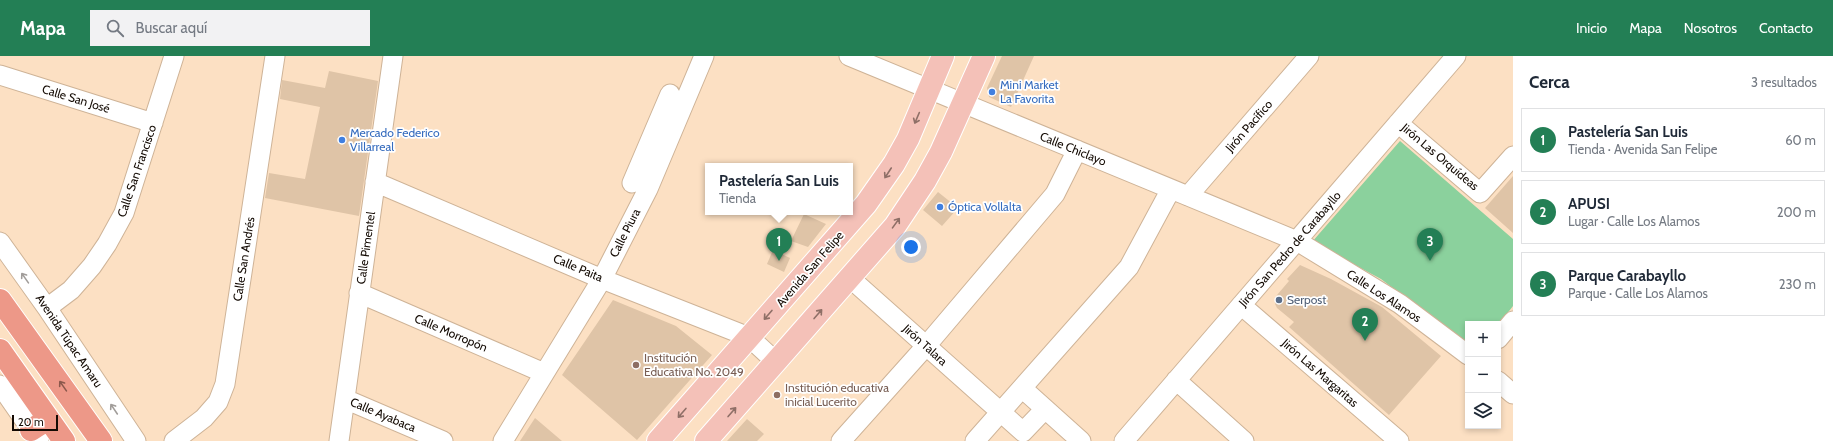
<!DOCTYPE html>
<html lang="es">
<head>
<meta charset="utf-8">
<style>
  body { margin:0; font-family:Cabin,sans-serif; background:#f2f2f3; color:#1f2937 }
  .controls { position:absolute; right:12px; bottom:12px; display:grid; overflow:hidden; border-radius:0px; box-shadow:0 2px 6px #0003 }
  .controls button { width:36px; height:36px; display:grid; place-items:center; padding:0; border:0; border-bottom:1px solid #e0e1e3; background:#fff; color:#1f2937; font:20px sans-serif }
  .scale { position:absolute; left:12px; bottom:10px; width:46px; box-sizing:border-box; padding-left:4px; border:2px solid #130a03; border-top:0; font-size:11px; line-height:14px; white-space:nowrap; color:#130a03; -webkit-text-stroke:3px #fff; paint-order:stroke }
  .you { position:absolute; left:911px; top:191px; width:14px; height:14px; margin:-10px; border:3px solid #fff; border-radius:50%; background:#1a73e8; box-shadow:0 0 0 6px #1a73e833 }
  .badge { display:grid; place-items:center; width:26px; height:26px; border-radius:50%; background:#237f55; color:#fff; font-size:13px; font-weight:700 }
  .pin { position:absolute; translate:-50% -33px; filter:drop-shadow(0 1px 2px #0008) }
  .pin::after { content:''; position:absolute; top:21px; width:14px; height:12px; background:inherit; clip-path:polygon(0 0,100% 0,50% 100%) }
  .popup { position:absolute; left:705px; top:107px; width:148px; height:52px; box-sizing:border-box; display:grid; place-content:center; border-radius:0px; background:#fff; filter:drop-shadow(0 1px 3px #0005); font-size:13px; white-space:nowrap; color:#747a83 }
  .popup b { font-size:15px; color:#1f2937 }
  .popup::after { content:''; position:absolute; left:50%; top:100%; margin-left:-8px; border:8px solid transparent; border-top-color:#fff }
  .list { margin:0; padding:0; list-style:none }
  h2 { display:flex; justify-content:space-between; align-items:center; height:52px; margin:0; padding:0 16px; font-size:17px }
  h2 small { font-size:13px; font-weight:400; color:#747a83 }
  .list li { display:grid; grid-template-columns:26px 1fr auto; gap:12px; align-items:center; box-sizing:border-box; height:64px; margin:0 8px 8px; padding:0 8px; border:1px solid #e0e1e3; border-radius:0px }
  .list b { display:block; font-size:15px; white-space:nowrap }
  .list p { margin:0; font-size:13px; white-space:nowrap; color:#747a83 }
  .list em { font-size:13px; font-style:normal; color:#747a83 }
  .icon { flex:none; width:22px; height:22px; fill:none; stroke:currentColor; stroke-width:2; stroke-linecap:round; stroke-linejoin:round }
  .map { position:relative; flex:none; width:1513px; height:385px; overflow:hidden }
  header { display:flex; align-items:center; gap:24px; box-sizing:border-box; height:56px; padding:0 20px; background:#237f55; color:#fff }
  header strong { font-size:19px }
  nav { display:flex; gap:22px; margin-inline-start:auto; font-size:14px }
  .search { width:280px; height:36px; background:#f2f2f3; display:flex; align-items:center; gap:10px; box-sizing:border-box; padding:0 14px; border-radius:0px; color:#747a83; font-size:15px }
  main { display:flex }
  aside { flex:1; background:#fff }
  .map>svg:first-child { display:block }
  .green { fill:#8bd19d }
  .building { fill:#dfc4a7 }
  .lines { fill:none; stroke-linecap:round; stroke-linejoin:round }
  .minor-casing { stroke:#ceb397; stroke-width:21 }
  .major-casing { stroke:#fff; stroke-width:24 }
  .highway-casing { stroke:#fff; stroke-width:24 }
  .minor { stroke:#fff; stroke-width:19 }
  .major { stroke:#f4c1b8; stroke-width:22 }
  .highway { stroke:#ed9888; stroke-width:22 }
  .oneway { stroke:#8f6f67 }
  .oneway2 { stroke:#a19d9a }
  .oneway3 { stroke:#8b584c }
  .shop-dot { fill:#3f7fe0; stroke:#fff; stroke-width:1.5 }
  .service-dot { fill:#5c6f8a; stroke:#fff; stroke-width:1.5 }
  .education-dot { fill:#8d6e63; stroke:#fff; stroke-width:1.5 }
  .labels { text-anchor:middle; stroke-width:3.5; stroke-linejoin:round; paint-order:stroke }
  .shop-label { font-size:12px; fill:#366cbe; stroke:#fff; text-anchor:start }
  .street-label { font-size:12px; fill:#130a03; stroke:#fff }
  .service-label { font-size:12px; fill:#4e5e75; stroke:#fff; text-anchor:start }
  .education-label { font-size:12px; fill:#785e54; stroke:#fff; text-anchor:start }
</style>
</head>
<body>
<header>
<strong>Mapa</strong>
<div class="search"><svg class="icon" aria-label="search" viewBox="0 0 24 24"><circle cx="10" cy="10" r="6"/><path d="M15 15l6 6"/></svg>Buscar aquí</div>
<nav><a>Inicio</a><a>Mapa</a><a>Nosotros</a><a>Contacto</a></nav>
</header>
<main>
<div class="map">
<svg width="1513" height="385" viewBox="0 0 1513 385">
  <rect width="100%" height="100%" fill="#fce0c3"/>
  <path class="green" d="M1400,85L1513,183V250L1498,269V268H1468V289L1381,223L1312,186Z"/>
  <path class="building" d="M1002,0H1034L1011,51L989,41L987,32Z
    M329,15L378,25L359,160L265,142L269,117L305,123L320,51L280,43L282,24L325,32Z
    M1513,120V177L1485,152Z
    M938,136L958,152L942,170L923,154Z
    M804,158L826,168L808,191L791,185Z
    M773,194L790,202L784,216L767,208Z
    M1300,209L1331,223L1382,251L1441,300L1389,359L1289,271L1294,266L1277,252L1275,248L1277,239L1289,225L1287,223Z
    M613,244L676,270L712,299L637,384L562,319Z
    M535,362L562,385H520Z
    M747,363L764,378L757,385H727Z"/>
  <g class="lines">
    <g class="minor-casing">
      <path id="minor" d="M849,0L1297,185L1400,248L1468,299
        M0,19L153,67
        M1398,67L1480,137L1513,100
        M375,126L602,223L749,281L776,306
        M632,127L670,38
        M1188,140L1309,0
        M0,186L47,252L136,385
        M850,222L1023,376L1045,353
        M359,237L544,317
        M1241,249L1399,385
        M47,252L71,234L92,210L107,188L124,157L174,0
        M1498,283L1513,265
        M1176,324L1244,385
        M1498,325L1513,338
        M0,329L39,385
        M1022,332L1081,385
        M345,343L443,385
        M174,385L204,362L218,346L225,328L275,0
        M339,385L393,0
        M503,385L602,223L648,133L704,0
        M841,385L926,290L1055,138L1077,94
        M975,385L1129,211L1171,133
        M1124,385L1456,0"/>
    </g>
    <g class="major-casing">
      <path id="major" d="M658,385L866,148L894,108L908,83L943,0
        M706,385L895,170L925,125L941,96L984,0"/>
    </g>
    <g class="highway-casing">
      <path id="highway" d="M0,244L101,385
        M0,294L64,385
        M31,374L48,363"/>
    </g>
    <use href="#minor" class="minor"/>
    <use href="#major" class="major"/>
    <use href="#highway" class="highway"/>
  </g>
  <defs><path id="oneway-shaft" d="M-6 0H5M1.5-3L5.5 0L1.5 3" fill="none" stroke-width="1.6" stroke-linecap="round" stroke-linejoin="round"/></defs>
  <g class="oneway">
    <use href="#oneway-shaft" transform="translate(917 62) rotate(113)"/>
    <use href="#oneway-shaft" transform="translate(888 117) rotate(123)"/>
    <use href="#oneway-shaft" transform="translate(896 167) rotate(-54)"/>
    <use href="#oneway-shaft" transform="translate(818 258) rotate(-49)"/>
    <use href="#oneway-shaft" transform="translate(768 259) rotate(131)"/>
    <use href="#oneway-shaft" transform="translate(732 356) rotate(-49)"/>
    <use href="#oneway-shaft" transform="translate(682 357) rotate(131)"/>
  </g>
  <g class="oneway2">
    <use href="#oneway-shaft" transform="translate(25 222) rotate(-125)"/>
    <use href="#oneway-shaft" transform="translate(114 353) rotate(-124)"/>
  </g>
  <use class="oneway3" href="#oneway-shaft" transform="translate(63 330) rotate(-125)"/>
  <g class="shop-dot">
    <circle cx="992" cy="36" r="4"/>
    <circle cx="342" cy="84" r="4"/>
    <circle cx="940" cy="151" r="4"/>
  </g>
  <circle class="service-dot" cx="1279" cy="244" r="4"/>
  <g class="education-dot">
    <circle cx="636" cy="309" r="4"/>
    <circle cx="777" cy="339" r="4"/>
  </g>
  <g class="labels">
    <g class="shop-label">
      <text x="1000" y="33">Mini Market<tspan x="1000" dy="14">La Favorita</tspan></text>
      <text x="350" y="81">Mercado Federico<tspan x="350" dy="14">Villarreal</tspan></text>
      <text x="948" y="155">Óptica Vollalta</text>
    </g>
    <g class="street-label">
      <text transform="translate(76 43) rotate(17)" y="4">Calle San José</text>
      <text transform="translate(1249 70) rotate(-49)" y="4">Jirón Pacífico</text>
      <text transform="translate(1073 93) rotate(22)" y="4">Calle Chiclayo</text>
      <text transform="translate(1440 101) rotate(40)" y="4">Jirón Las Orquídeas</text>
      <text transform="translate(137 115) rotate(-71)" y="4">Calle San Francisco</text>
      <text transform="translate(625 177) rotate(-63)" y="4">Calle Piura</text>
      <text transform="translate(366 192) rotate(-82)" y="4">Calle Pimentel</text>
      <text transform="translate(1290 193) rotate(-49)" y="4">Jirón San Pedro de Carabayllo</text>
      <text transform="translate(244 203) rotate(-81)" y="4">Calle San Andrés</text>
      <text transform="translate(578 212) rotate(23)" y="4">Calle Paita</text>
      <text transform="translate(810 213) rotate(-49)" y="4">Avenida San Felipe</text>
      <text transform="translate(1384 240) rotate(33)" y="4">Calle Los Alamos</text>
      <text transform="translate(451 277) rotate(23)" y="4">Calle Morropón</text>
      <text transform="translate(69 285) rotate(56)" y="4">Avenida Túpac Amaru</text>
      <text transform="translate(925 289) rotate(42)" y="4">Jirón Talara</text>
      <text transform="translate(1320 317) rotate(41)" y="4">Jirón Las Margaritas</text>
      <text transform="translate(383 359) rotate(23)" y="4">Calle Ayabaca</text>
    </g>
    <g class="service-label">
      <text x="1287" y="248">Serpost</text>
    </g>
    <g class="education-label">
      <text x="644" y="306">Institución<tspan x="644" dy="14">Educativa No. 2049</tspan></text>
      <text x="785" y="336">Institución educativa<tspan x="785" dy="14">inicial Lucerito</tspan></text>
    </g>
  </g>
</svg>
<div class="controls">
<button>+</button>
<button>−</button>
<button><svg class="icon" aria-label="layers" viewBox="0 0 24 24"><path d="M12 4l9 5-9 5-9-5zM3 14l9 5 9-5"/></svg></button>
</div>
<div class="scale">20 m</div>
<div class="you"></div>
<div class="pin badge" style="left:779px;top:205px">1</div>
<div class="popup"><b>Pastelería San Luis</b>Tienda</div>
<div class="pin badge" style="left:1365px;top:285px">2</div>
<div class="pin badge" style="left:1430px;top:205px">3</div>
</div>
<aside>
<h2>Cerca<small>3 resultados</small></h2>
<ul class="list">
<li><span class="badge">1</span><div><b>Pastelería San Luis</b><p>Tienda · Avenida San Felipe</p></div><em>60 m</em></li>
<li><span class="badge">2</span><div><b>APUSI</b><p>Lugar · Calle Los Alamos</p></div><em>200 m</em></li>
<li><span class="badge">3</span><div><b>Parque Carabayllo</b><p>Parque · Calle Los Alamos</p></div><em>230 m</em></li>
</ul>
</aside>
</main>
</body>
</html>
